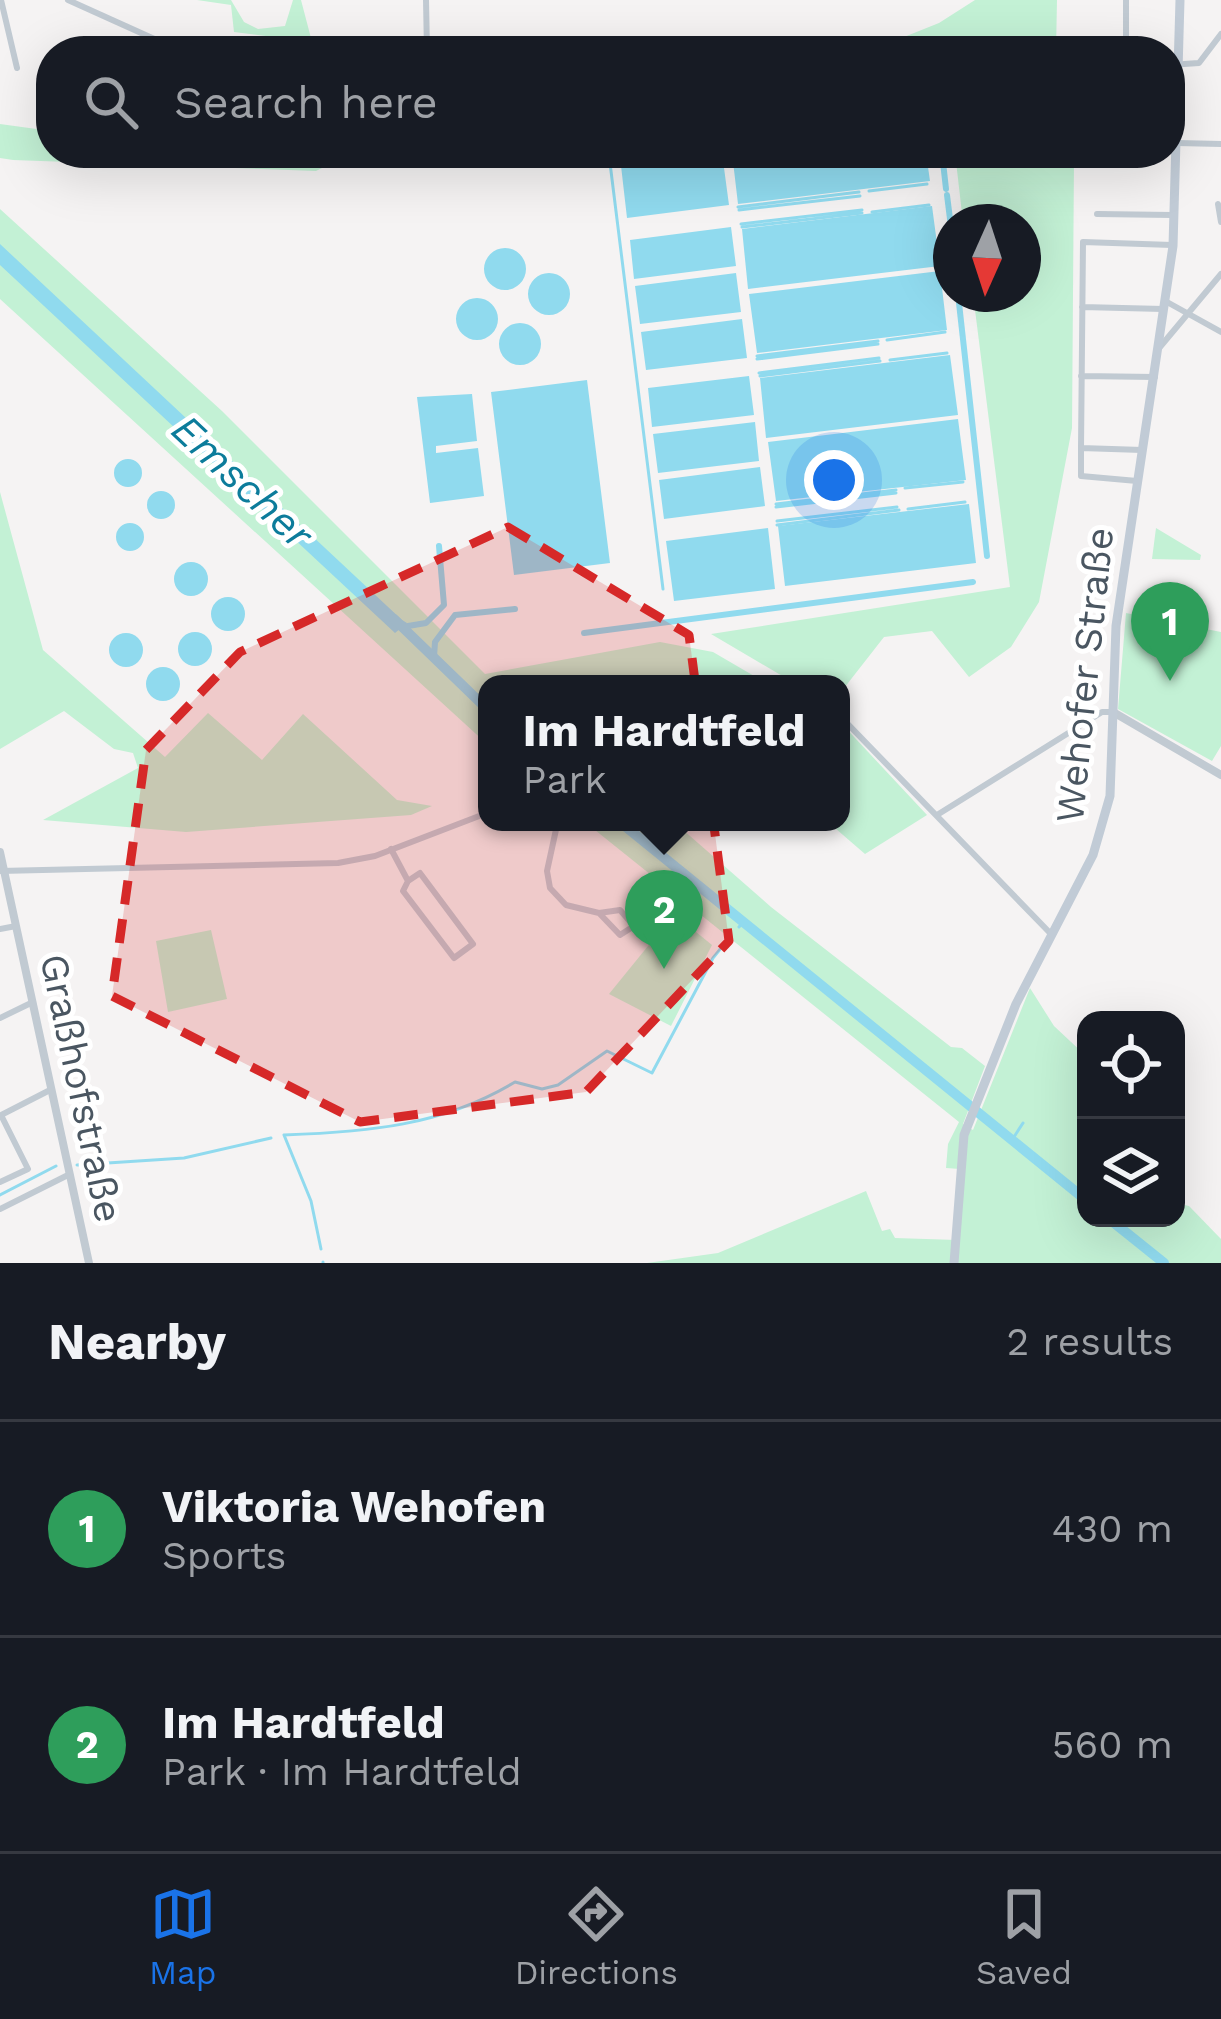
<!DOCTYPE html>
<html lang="en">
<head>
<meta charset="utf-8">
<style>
  body { margin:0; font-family:"Work Sans",sans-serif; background:#242831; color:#f1f3f6 }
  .controls { position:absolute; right:36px; bottom:36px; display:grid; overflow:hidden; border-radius:24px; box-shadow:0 12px 48px #0002 }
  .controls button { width:108px; height:108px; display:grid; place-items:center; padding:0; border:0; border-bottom:3px solid #363941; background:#171b24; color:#f1f3f6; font:60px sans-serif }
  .compass { position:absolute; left:933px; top:204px; width:108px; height:108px; border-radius:50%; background:#171b24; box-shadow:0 12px 48px #0002; rotate:183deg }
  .you { position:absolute; left:834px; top:480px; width:42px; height:42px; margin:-30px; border:9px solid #fff; border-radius:50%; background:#1a73e8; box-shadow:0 0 0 18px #1a73e833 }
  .badge { display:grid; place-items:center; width:78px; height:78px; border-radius:50%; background:#1a73e8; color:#fff; font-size:39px; font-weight:700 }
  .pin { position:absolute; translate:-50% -99px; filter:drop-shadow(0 3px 6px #0008) }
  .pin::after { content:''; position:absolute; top:63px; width:42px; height:36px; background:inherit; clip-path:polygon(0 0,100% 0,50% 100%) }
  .popup { position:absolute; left:478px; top:675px; width:372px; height:156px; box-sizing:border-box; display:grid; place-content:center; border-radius:24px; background:#171b24; filter:drop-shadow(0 3px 9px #0005); font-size:39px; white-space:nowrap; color:#9ea1a6 }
  .popup b { font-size:45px; color:#f1f3f6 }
  .popup::after { content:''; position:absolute; left:50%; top:100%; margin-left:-24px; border:24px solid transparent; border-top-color:#171b24 }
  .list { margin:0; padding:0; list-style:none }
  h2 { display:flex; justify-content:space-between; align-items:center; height:156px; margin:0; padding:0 48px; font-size:51px }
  h2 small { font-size:39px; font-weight:400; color:#9ea1a6 }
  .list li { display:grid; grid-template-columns:78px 1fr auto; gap:36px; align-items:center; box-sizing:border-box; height:216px; padding:0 48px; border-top:3px solid #363941 }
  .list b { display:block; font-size:45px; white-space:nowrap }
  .list p { margin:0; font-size:39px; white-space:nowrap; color:#9ea1a6 }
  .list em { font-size:39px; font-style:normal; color:#9ea1a6 }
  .icon { flex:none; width:66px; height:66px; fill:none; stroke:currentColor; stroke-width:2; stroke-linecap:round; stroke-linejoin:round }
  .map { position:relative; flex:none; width:1221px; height:1263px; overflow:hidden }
  .search { position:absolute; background:#171b24; box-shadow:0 12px 48px #0002; left:36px; right:36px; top:36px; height:132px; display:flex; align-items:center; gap:30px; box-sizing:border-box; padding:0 42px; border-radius:48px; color:#9ea1a6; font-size:45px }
  .sheet { height:588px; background:#171b24 }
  nav { display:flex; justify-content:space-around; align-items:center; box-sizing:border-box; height:168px; border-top:3px solid #363941; background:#171b24; font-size:33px; color:#9ea1a6 }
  nav a { display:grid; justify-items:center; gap:6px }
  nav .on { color:#1a73e8 }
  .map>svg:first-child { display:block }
  .green { fill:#c3f1d5 }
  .water { fill:#90daee }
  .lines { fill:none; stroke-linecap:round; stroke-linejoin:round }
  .stream { stroke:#90daee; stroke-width:3 }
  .canal { stroke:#90daee; stroke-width:6 }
  .river { stroke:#90daee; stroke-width:10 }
  .minor { stroke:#c1cad2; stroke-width:6 }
  .tertiary { stroke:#c1cad2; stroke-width:8 }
  .secondary { stroke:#c1cbd6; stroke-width:9 }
  .marked { fill:#d62828; fill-opacity:0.2; stroke:#d62828; stroke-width:9; stroke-dasharray:24 15; stroke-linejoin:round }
  .labels { text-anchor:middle; stroke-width:10; stroke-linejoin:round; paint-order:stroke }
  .street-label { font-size:39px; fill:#4a5661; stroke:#fff }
  .water-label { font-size:42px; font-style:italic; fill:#0c7c9b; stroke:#fff }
</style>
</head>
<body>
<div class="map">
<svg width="1221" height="1263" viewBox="0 0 1221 1263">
  <rect width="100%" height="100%" fill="#f5f3f3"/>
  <path class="green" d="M197,0H231L244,22L258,29L285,26L293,0H301L312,42L234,32L231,5Z
    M975,0H1057L1056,51H869L939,23Z
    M0,124L51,131V153H381L340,159L316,171L13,160L0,158Z
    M955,153H1085V159L1074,160L1072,428L1039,602L1011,647L969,677L932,631L884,637L841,692V684H796L711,634L1010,587L973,294H1023V222H963Z
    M0,209L222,411L485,674L660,642L713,652L766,683L487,684V744L0,299Z
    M0,492L43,650L165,757L208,713L262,760L303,714L397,800L432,806L411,815L186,832L43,820L138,768L133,753L114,749L64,711L0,749Z
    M1156,528L1201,555L1200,560L1152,559Z
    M1126,613L1221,632V746L1212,761L1118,709Z
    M841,723L927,815L865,854L828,822H841Z
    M585,822H674L771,907L951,1047L962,1048L985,1066L963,1124L973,1130L1030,988L1054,1026L1086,1056V1218H1176V1203L1189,1206L1221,1239V1263H647L718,1253L866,1191L882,1231L890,1229L895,1238L957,1240L960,1169L946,1168L948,1144L959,1122Z
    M674,914L712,945L671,1026L609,994Z
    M211,930L227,999L168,1012L156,941Z"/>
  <path class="water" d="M656,153H722L729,205L627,218L620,157Z
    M732,153H926L930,181L738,204Z
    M932,206L940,266L748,289L742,229Z
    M731,227L736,266L634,279L630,240Z
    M0,244L402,620L407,623L395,633L0,265Z
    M484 269a21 21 0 1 1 42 0a21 21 0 1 1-42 0Z
    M940,271L947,330L757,353L749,294Z
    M528 294a21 21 0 1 1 42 0a21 21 0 1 1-42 0Z
    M736,273L741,312L640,324L635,286Z
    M456 319a21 21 0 1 1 42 0a21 21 0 1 1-42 0Z
    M742,319L747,358L646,370L641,332Z
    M499 344a21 21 0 1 1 42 0a21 21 0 1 1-42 0Z
    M950,355L958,415L766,438L760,378Z
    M749,376L754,415L652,427L648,388Z
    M587,380L610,563L514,575L491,392Z
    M472,394L477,441L436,446V453L478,448L484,496L430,503L417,397Z
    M958,419L966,480L776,501L768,442Z
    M755,422L759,461L658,473L653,434Z
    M114 473a14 14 0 1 1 28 0a14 14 0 1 1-28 0Z
    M760,467L765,506L664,519L659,480Z
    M147 505a14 14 0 1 1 28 0a14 14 0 1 1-28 0Z
    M969,504L976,563L785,586L778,526Z
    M116 537a14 14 0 1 1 28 0a14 14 0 1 1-28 0Z
    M768,528L775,589L674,601L666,541Z
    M174 579a17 17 0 1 1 34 0a17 17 0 1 1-34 0Z
    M211 614a17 17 0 1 1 34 0a17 17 0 1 1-34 0Z
    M178 649a17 17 0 1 1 34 0a17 17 0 1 1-34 0Z
    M109 650a17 17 0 1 1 34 0a17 17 0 1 1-34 0Z
    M146 684a17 17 0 1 1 34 0a17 17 0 1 1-34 0Z"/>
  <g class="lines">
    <path class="stream" d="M610,163L663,589
      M869,191L927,184
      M738,207L859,192
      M739,210L860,196
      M872,212L929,205
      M741,224L862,210
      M742,227L862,213
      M887,340L945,332
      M757,356L878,341
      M757,359L878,344
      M890,360L947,353
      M759,373L879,358
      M760,376L880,361
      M905,488L963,482
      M776,504L896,490
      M776,507L896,493
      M908,509L965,502
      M777,521L897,507
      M777,525L899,510
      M739,927L743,922
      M1012,1140L1023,1123
      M77,1165L184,1158L271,1138
      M0,1195L56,1166
      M321,1249L311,1201L284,1135C367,1132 442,1126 515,1082L542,1089L558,1085L607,1051L652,1073L713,958L730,937
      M323,1262V1263"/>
    <path class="canal" d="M942,153L946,189
      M947,195L951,227
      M958,294L987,556
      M402,627L426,623L444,605L439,546
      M584,633L973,582
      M434,657L435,642L455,615L515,609"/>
    <path class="river" d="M394,619L487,709
      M620,822L1086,1200
      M1108,1218L1164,1263"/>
    <path class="minor" d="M1,0L17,68
      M68,0L181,51
      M426,0L427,51
      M1126,51V0
      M1184,64L1199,63L1221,34
      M1177,143L1221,144
      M1218,204L1221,222
      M1097,214L1172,215
      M1167,302L1221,332
      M1082,307L1163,309
      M1160,347L1221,274
      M1081,376L1155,377
      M1081,448V476L1137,481
      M1142,450L1081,448L1083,242L1172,245
      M775,684H782
      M841,717L1051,934
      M937,815L1102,712H1112
      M525,822L544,826L567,822
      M557,825L547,871L550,888L566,905L599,913L620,935L634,926L620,910L599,913
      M391,849L408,881L403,891L454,958L473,944L420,873L408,881
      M0,871L338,863L375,856L487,813
      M0,929L16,926
      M0,1018L33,1002
      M1,1115L52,1089
      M0,1182L28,1169L1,1115
      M0,1209L70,1174"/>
    <path class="tertiary" d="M1113,712L1221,775
      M0,852L89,1263"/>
    <path class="secondary" d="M954,1263L964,1135L1016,1004L1093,855L1110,796L1116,626L1173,246L1180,0"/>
  </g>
  <path class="marked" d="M508,527L689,635L729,941L586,1092L360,1122L112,996L146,750L240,652Z"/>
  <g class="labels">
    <g class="street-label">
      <text transform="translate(1084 675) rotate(-84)" y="14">Wehofer Straße</text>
      <text transform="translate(82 1088) rotate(78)" y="14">Graßhofstraße</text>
    </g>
    <g class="water-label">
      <text transform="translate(243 481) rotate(43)" y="15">Emscher</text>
    </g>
  </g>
</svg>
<div class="controls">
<button><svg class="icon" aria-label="locate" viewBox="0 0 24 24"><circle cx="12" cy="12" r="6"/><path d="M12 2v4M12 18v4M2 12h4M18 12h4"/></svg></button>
<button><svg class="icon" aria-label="layers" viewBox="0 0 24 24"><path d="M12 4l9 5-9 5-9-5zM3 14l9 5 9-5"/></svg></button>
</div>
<svg class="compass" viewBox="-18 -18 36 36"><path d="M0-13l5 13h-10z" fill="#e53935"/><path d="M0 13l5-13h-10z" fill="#9ea1a6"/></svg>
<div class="you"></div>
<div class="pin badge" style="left:1170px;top:681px;background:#2e9e5b">1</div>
<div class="pin badge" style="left:664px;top:969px;background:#2e9e5b">2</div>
<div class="popup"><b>Im Hardtfeld</b>Park</div>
<div class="search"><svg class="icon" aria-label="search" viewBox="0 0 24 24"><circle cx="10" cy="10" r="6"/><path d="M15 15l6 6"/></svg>Search here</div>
</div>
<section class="sheet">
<h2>Nearby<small>2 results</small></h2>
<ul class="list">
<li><span class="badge" style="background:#2e9e5b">1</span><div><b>Viktoria Wehofen</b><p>Sports</p></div><em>430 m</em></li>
<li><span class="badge" style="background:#2e9e5b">2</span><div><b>Im Hardtfeld</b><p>Park · Im Hardtfeld</p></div><em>560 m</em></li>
</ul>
</section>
<nav>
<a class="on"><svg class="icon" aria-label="map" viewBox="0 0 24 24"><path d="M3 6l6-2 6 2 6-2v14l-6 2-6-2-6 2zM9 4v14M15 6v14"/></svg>Map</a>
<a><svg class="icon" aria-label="directions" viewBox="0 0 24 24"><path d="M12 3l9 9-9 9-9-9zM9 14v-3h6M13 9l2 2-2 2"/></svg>Directions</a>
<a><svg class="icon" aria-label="saved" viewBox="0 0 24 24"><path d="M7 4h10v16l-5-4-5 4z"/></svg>Saved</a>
</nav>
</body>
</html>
